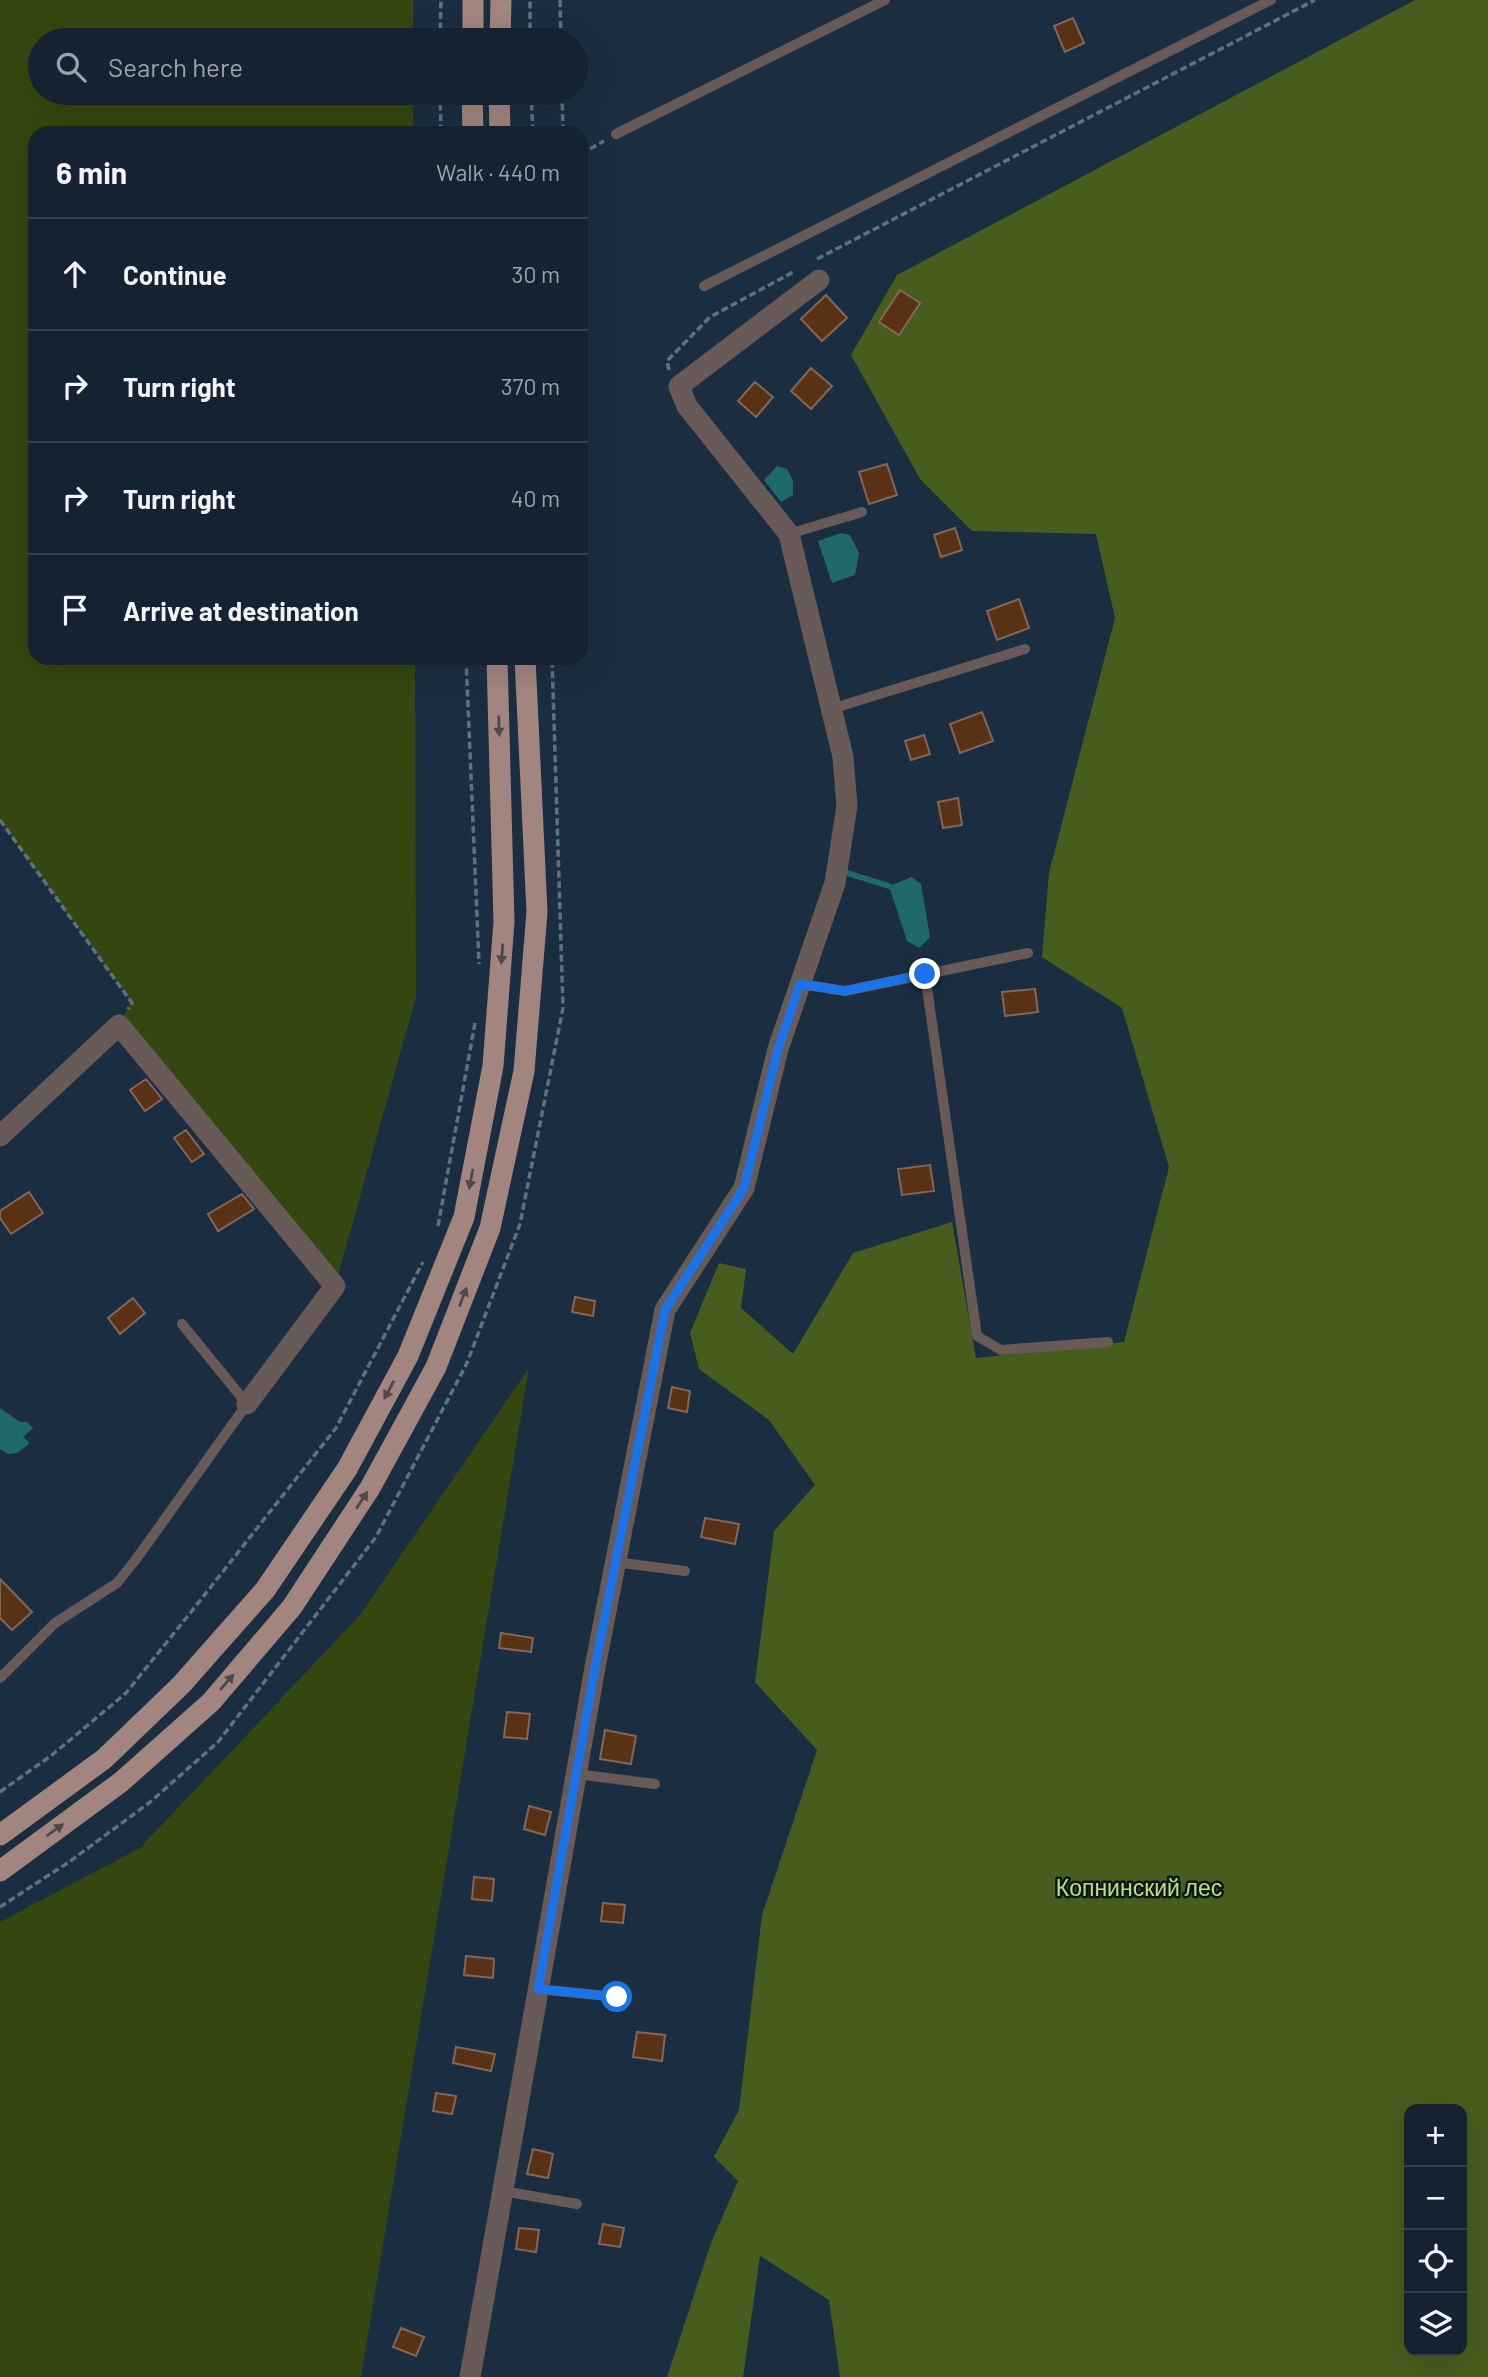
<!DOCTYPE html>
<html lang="en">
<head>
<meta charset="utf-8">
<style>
  body { margin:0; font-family:Barlow,sans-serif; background:#212f3d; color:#f1f3f6 }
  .controls { position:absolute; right:21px; bottom:21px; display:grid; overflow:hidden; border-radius:14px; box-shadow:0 7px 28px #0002 }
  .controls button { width:63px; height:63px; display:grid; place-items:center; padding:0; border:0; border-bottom:2px solid #333f4d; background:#142231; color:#f1f3f6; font:35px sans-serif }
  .stop { position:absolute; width:21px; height:21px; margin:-16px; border:5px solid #1a73e8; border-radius:50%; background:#fff }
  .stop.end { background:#1a73e8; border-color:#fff; box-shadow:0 2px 7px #0008 }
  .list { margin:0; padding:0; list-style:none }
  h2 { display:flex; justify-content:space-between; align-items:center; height:91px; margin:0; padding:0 28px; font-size:30px }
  h2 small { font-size:23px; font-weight:400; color:#9da4ab }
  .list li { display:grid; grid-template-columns:46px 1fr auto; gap:21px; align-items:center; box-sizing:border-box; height:112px; padding:0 28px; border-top:2px solid #333f4d }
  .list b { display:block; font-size:26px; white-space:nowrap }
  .list em { font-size:23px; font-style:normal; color:#9da4ab }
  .icon { flex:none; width:38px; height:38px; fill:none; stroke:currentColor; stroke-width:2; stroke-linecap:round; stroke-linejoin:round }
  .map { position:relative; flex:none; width:1488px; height:2377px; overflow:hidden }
  .search { position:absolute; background:#142231; box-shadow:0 7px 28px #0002; left:28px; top:28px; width:560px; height:77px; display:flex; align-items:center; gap:18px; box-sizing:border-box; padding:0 24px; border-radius:38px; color:#9da4ab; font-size:26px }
  .panel { position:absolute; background:#142231; box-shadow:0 7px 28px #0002; left:28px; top:126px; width:560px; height:539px; border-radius:21px }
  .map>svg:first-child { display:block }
  .green { fill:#344710 }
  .forest { fill:#475d1d; fill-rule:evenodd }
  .water { fill:#1f696b }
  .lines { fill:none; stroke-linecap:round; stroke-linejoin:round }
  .stream { stroke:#1f696b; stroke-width:6 }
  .building { fill:#593115; stroke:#826757; stroke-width:2 }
  .path { stroke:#5f7080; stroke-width:3.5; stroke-dasharray:7 3.5; stroke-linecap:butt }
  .lane { stroke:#685a56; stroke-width:10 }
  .street { stroke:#685a56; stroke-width:21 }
  .primary { stroke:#a1857e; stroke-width:21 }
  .oneway { fill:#504849 }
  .route { stroke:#1a73e8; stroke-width:9 }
  .labels { text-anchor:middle; stroke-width:5; stroke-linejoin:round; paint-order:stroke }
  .park-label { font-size:23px; fill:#b9e374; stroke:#0d161e }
</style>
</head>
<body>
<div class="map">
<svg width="1488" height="2377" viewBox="0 0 1488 2377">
  <rect width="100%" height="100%" fill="#1b2e41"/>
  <path class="green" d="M0,0H413V40H40V93H413V133H35V658H415L416,997L335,1286L119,1025L131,1002L0,820Z
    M529,1368L361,2377H0V1922L140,1848L360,1615Z"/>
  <path class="forest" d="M1415,0H1488V2377H840L829,2300L760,2256L743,2377H667L711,2243L738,2181L714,2157L739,2110L762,1915L817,1750L755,1682L774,1531L815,1485L769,1420L699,1369L690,1333L719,1263L746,1269L741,1308L793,1354L853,1253L952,1222L976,1358L1124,1342L1169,1167L1122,1008L1042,957L1049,873L1115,618L1096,534L972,531L920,479L851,355L897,275ZM1409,2109H1462V2351H1409Z"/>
  <path class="water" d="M777,466L787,469L793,481V495L781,502L764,480Z
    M841,533L850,535L859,553L855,575L832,583L818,541Z
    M912,877L921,884L930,937L919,948L907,941L889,886Z
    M0,1408L20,1422H27L33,1428L23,1437L29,1442L28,1445L17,1453L8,1454L0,1449Z"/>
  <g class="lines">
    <path class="stream" d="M847,873L889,886"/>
  </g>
  <path class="building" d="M1073,18L1084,43L1065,52L1054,26Z
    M900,290L920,303L899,335L879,322Z
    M826,295L847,318L822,341L801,319Z
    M811,368L832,386L811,409L791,391Z
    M755,382L773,397L756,417L738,401Z
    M887,464L897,495L869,504L859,472Z
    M955,528L962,550L941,557L934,535Z
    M1019,599L1029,628L997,640L987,611Z
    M982,712L993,741L960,753L950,724Z
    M924,735L930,754L911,760L905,741Z
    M958,798L962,825L943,828L938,802Z
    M1035,989L1038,1012L1005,1016L1002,992Z
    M146,1079L162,1099L145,1111L130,1090Z
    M186,1130L204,1154L192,1162L174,1138Z
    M930,1165L934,1191L902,1195L898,1169Z
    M29,1192L43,1213L11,1234L0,1218V1211Z
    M242,1194L254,1209L218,1231L208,1214Z
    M575,1297L595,1301L593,1316L572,1312Z
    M133,1298L145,1313L120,1334L108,1318Z
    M672,1387L690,1391L687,1412L668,1408Z
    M705,1518L739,1524L735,1544L701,1537Z
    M0,1579L32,1612L12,1630L0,1618Z
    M501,1633L533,1638L531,1652L499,1648Z
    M507,1712L530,1714L527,1739L504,1737Z
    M605,1730L636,1736L631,1764L600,1759Z
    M529,1806L551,1812L545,1835L524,1829Z
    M474,1877L494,1879L492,1901L472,1899Z
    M603,1903L625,1905L623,1923L601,1921Z
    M466,1956L494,1959L493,1978L464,1975Z
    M637,2032L665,2035L662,2061L633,2057Z
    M456,2047L495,2054L491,2071L453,2063Z
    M436,2093L456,2096L452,2114L433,2111Z
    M533,2149L553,2154L548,2178L527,2174Z
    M603,2224L624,2228L620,2247L599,2244Z
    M519,2228L539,2230L536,2252L516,2249Z
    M401,2328L424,2337L416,2356L393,2347Z"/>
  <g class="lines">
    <path class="path" d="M560,0L561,40
      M440,40L441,0
      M530,40V0
      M440,93L441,133
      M531,93L533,133
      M562,93L563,133
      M581,154L604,141
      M817,259L1315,0
      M669,370L667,361L710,317L795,271
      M466,658L479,964
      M0,820L132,1003L128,1009
      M438,1226L475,1023
      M0,1792L52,1755L126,1693L195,1607L336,1428L423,1262
      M0,1907L69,1862L149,1803L218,1742L376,1537L467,1363L520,1224L563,1008L552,658"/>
    <path class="lane" d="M616,134L885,0
      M704,286L1271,0
      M789,534L862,512
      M831,709L1025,649
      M925,974L977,1336L1001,1350L1108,1342
      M800,984L845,991L1028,953
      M615,1562L685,1571
      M0,1678L55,1623L117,1583L137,1558L247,1404L182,1324
      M576,1774L655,1784
      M538,1989L617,1997
      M503,2191L577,2204"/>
    <path class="street" d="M0,1136L119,1025L335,1286L247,1404
      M470,2377L596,1662L665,1310L744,1188L778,1049L835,883L847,806L843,757L789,534L687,406L679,386L819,280"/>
    <path class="primary" d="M473,40V0
      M500,40L501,0
      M472,93L473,133
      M499,93L500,133
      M0,1835L104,1759L181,1685L265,1590L347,1469L408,1356L464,1217L493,1066L504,922L497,658
      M0,1871L121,1782L211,1702L292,1607L370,1488L436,1367L490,1228L524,1071L537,912L525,658"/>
  </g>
  <defs><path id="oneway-solid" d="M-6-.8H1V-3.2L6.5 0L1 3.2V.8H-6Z" transform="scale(1.75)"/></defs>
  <g class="oneway">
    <use href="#oneway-solid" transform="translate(499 726) rotate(88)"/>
    <use href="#oneway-solid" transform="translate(502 954) rotate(95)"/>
    <use href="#oneway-solid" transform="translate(471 1179) rotate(101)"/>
    <use href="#oneway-solid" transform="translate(463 1297) rotate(-69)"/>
    <use href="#oneway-solid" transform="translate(389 1390) rotate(118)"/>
    <use href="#oneway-solid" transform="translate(362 1500) rotate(-57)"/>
    <use href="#oneway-solid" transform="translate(227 1682) rotate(-49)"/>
    <use href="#oneway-solid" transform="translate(55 1830) rotate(-36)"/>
  </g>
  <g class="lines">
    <path class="route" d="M617,1997L538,1989L596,1662L665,1310L744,1188L778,1049L800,984L845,991L925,974"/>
  </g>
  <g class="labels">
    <g class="park-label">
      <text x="1139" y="1896">Копнинский лес</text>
    </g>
  </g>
</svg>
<div class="controls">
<button>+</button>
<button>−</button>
<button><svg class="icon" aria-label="locate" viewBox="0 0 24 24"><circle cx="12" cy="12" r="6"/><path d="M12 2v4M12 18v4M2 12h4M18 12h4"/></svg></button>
<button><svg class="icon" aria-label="layers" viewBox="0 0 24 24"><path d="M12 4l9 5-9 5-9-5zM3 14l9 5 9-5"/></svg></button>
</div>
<div class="stop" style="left:617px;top:1997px"></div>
<div class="stop end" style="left:925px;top:974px"></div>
<div class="search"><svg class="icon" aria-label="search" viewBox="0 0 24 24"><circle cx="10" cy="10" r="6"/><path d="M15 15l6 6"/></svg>Search here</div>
<section class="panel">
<h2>6 min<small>Walk · 440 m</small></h2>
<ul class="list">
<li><svg class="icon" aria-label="ahead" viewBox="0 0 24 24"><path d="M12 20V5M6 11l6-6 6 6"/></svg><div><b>Continue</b></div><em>30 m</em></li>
<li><svg class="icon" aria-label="right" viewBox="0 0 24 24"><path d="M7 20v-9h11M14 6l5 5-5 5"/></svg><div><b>Turn right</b></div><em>370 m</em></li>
<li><svg class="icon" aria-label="right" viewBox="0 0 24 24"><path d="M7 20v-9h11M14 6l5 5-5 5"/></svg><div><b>Turn right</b></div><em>40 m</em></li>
<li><svg class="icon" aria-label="arrive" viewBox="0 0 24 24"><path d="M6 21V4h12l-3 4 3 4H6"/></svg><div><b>Arrive at destination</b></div></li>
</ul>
</section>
</div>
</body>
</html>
